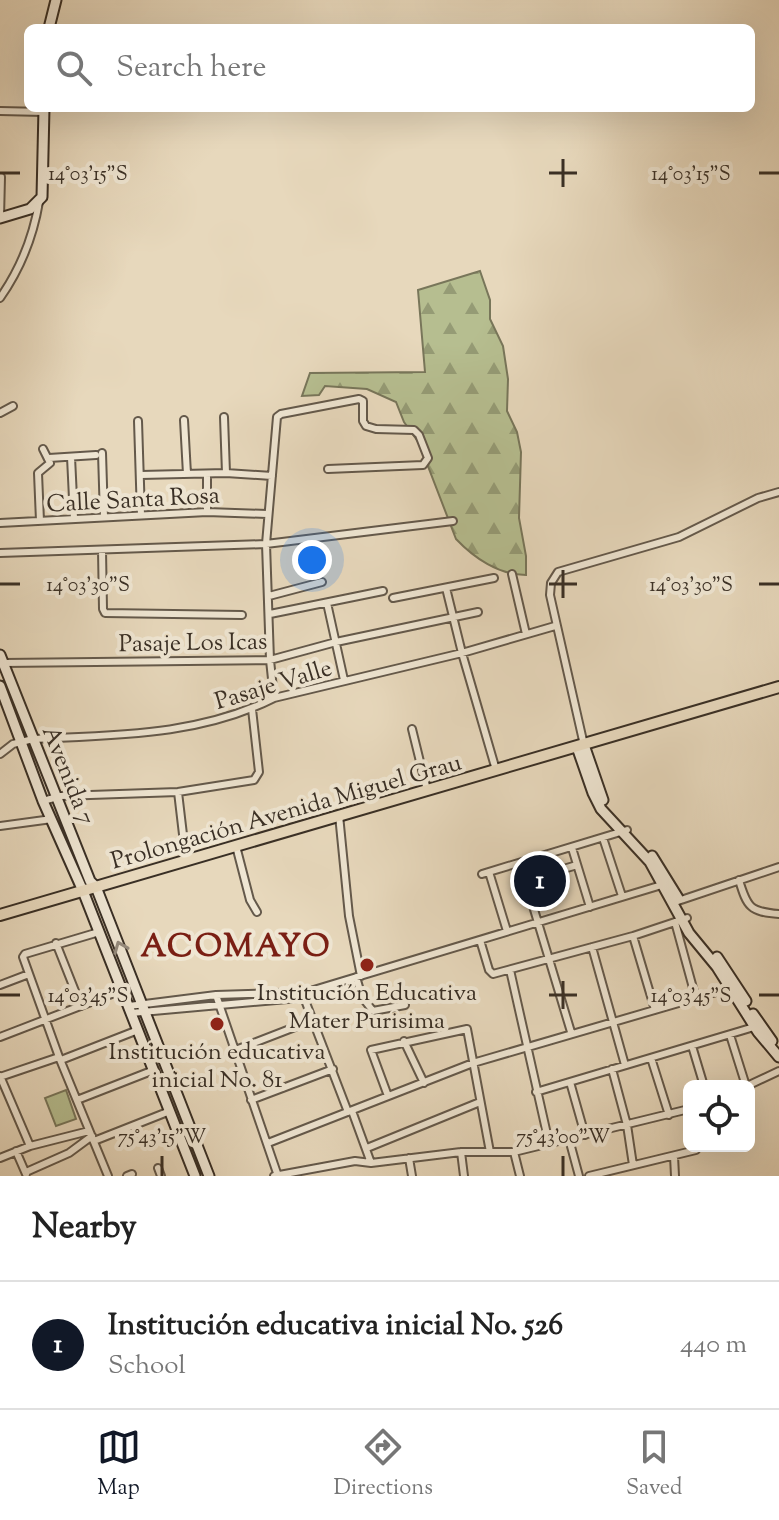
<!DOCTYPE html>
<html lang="en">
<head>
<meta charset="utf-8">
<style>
  body { margin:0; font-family:"Sorts Mill Goudy",serif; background:#f2f2f2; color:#222 }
  .controls { position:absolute; right:24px; bottom:24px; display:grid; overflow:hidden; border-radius:12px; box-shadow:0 8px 32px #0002 }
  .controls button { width:72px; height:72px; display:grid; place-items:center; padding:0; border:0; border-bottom:2px solid #e0e0e0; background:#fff; color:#222; font:40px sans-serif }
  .you { position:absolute; left:312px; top:560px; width:28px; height:28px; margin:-20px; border:6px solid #fff; border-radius:50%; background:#1a73e8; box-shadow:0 0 0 12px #1a73e833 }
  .badge { display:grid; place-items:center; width:52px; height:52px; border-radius:50%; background:#111827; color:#fff; font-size:26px; font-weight:700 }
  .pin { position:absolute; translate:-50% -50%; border:4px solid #fff; box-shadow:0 2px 8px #0006 }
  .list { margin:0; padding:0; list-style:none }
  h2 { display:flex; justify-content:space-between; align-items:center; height:104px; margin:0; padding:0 32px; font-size:34px }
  h2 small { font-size:26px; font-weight:400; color:#767676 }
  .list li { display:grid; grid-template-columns:52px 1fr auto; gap:24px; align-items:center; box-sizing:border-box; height:128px; padding:0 32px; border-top:2px solid #e0e0e0 }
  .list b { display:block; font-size:30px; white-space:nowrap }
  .list p { margin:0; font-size:26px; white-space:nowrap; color:#767676 }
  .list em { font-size:26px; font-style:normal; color:#767676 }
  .icon { flex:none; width:44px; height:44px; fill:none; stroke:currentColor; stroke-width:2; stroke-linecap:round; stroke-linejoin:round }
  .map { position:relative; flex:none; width:779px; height:1176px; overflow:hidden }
  .search { position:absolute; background:#fff; box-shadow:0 8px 32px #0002; left:24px; right:24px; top:24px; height:88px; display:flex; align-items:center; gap:20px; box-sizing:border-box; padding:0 28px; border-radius:12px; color:#767676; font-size:30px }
  .sheet { height:232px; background:#fff }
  nav { display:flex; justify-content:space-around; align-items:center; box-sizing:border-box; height:112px; border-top:2px solid #e0e0e0; background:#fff; font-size:22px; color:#767676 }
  nav a { display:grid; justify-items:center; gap:4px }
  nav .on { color:#111827 }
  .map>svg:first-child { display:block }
  .green { fill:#b6be90; stroke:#78765a; stroke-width:2 }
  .forest { fill:url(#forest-firs); stroke:#78765a; stroke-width:2 }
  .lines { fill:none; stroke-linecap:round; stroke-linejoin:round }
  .street-casing { stroke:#64594b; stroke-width:10 }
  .secondary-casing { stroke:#392f25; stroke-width:13 }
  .primary-casing { stroke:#392f25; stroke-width:14 }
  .street { stroke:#efe6d3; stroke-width:6 }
  .secondary { stroke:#efe6d3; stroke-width:9 }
  .primary { stroke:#e7d8bc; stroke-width:10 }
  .oneway { stroke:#948a7c }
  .ticks { fill:none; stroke:#392f25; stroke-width:3 }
  .poi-dot { fill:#8f2418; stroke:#efe6d3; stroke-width:3 }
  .labels { text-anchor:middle; stroke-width:8; stroke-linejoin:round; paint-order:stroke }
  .street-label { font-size:24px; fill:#392f25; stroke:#efe6d3 }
  .poi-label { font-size:24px; fill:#392f25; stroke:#efe6d3 }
  .district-label { font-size:32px; font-weight:bold; letter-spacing:2px; fill:#7a1f14; stroke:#efe6d3 }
  .ticks-label { font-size:20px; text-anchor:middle; fill:#392f25; stroke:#efe6d3; stroke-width:8; stroke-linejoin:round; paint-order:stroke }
</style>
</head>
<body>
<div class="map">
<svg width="779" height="1176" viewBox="0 0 779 1176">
  <defs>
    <pattern id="forest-firs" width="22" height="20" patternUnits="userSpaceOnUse" patternTransform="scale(2)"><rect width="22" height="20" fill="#b6be90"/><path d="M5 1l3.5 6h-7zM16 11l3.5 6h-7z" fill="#959b75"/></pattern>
  </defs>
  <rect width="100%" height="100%" fill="#e7d8bc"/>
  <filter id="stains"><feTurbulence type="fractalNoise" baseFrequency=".0025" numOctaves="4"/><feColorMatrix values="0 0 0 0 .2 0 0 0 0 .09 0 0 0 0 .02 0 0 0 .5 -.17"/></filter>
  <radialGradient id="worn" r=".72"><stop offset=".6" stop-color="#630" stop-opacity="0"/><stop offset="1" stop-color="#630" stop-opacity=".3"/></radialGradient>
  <path class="green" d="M66,1090L76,1119L56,1126L45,1098Z"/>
  <path class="forest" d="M480,271L490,300V319L503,346L508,379L507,411L517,432L521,452L519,518L526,556V575C499,575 474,558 456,539L419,443L404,422L396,402L367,389L325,386L319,395L302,396L310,373L425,372L418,290Z"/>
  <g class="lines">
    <g class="street-casing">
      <path id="street" d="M0,111L44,112
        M0,218L1,177
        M0,298C21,268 33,238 39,202
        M0,413L13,406
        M224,417L226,473
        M184,420L187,474
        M138,421L141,515
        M102,453L104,517
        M71,457L74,519
        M49,458L96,455
        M207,474V512
        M141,475L226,473L272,476
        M40,521L38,473L50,463L43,449
        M0,523L207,512L267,514
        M102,550L103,609L105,613L242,615
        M0,553L266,544L453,521
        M512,574L526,634
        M446,588L462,653L496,770
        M269,596L322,582
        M393,598L494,578
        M327,603L344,680
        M270,614L383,591
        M3,663L270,660L336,642L478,612
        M274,698L270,660L266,544L277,417L281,414L359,399L363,401V421L366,426L376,429L414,430L419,435L428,458L423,465L328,469
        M412,729L427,790
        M584,745L550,595L551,583L558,572L679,537L758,498L779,492
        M0,754L13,744L33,739C115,735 199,736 274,698L462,653L555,626
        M178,792L186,860
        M43,801L61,796L178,792L254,780L259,772L252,709
        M339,815L349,916L361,976
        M0,826L52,819
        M603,838L622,896
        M236,846L250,900L257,912
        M572,848L590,907
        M520,863L571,1032
        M489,872L507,931
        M482,874L627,830
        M526,880L577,865
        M739,880C747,907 750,912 779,914
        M678,901L779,867
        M675,922L696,999
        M99,932L25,954L23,957L59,1057L108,1176
        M633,936L655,1010
        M480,940L489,970L493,974L633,936L687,918
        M56,943L81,1006
        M592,947L625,1065
        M510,970L549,1143
        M356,977L362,997L373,1011L405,1005
        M0,985L29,974
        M216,995L278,1176
        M303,995L348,1112
        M129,1006L216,995L307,992
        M131,1013L299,998L307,992L665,884
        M730,1035L746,1086
        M0,1037L122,990
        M404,1041L424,1083
        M692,1046L704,1086
        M233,1051L313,1020
        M651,1058L669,1115
        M61,1060L138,1030
        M612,1069L627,1125L633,1165
        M0,1076L30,1146
        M0,1077L59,1057
        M570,1082L585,1135
        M747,1086L779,1071
        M536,1092L754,1027
        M388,1096L371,1050L467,1029L490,1152
        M77,1100L154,1070
        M251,1100L333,1069
        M352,1111L371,1163
        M569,1139L579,1176
        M94,1141L170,1111
        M268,1143L473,1063L730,988
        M367,1148L480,1102
        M16,1151L26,1174
        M461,1152L464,1176
        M514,1152L520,1176
        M674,1156L675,1176
        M0,1158L30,1146L89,1131
        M409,1158L412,1176
        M158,1168L161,1176
        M26,1172L69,1153L92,1136
        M127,1176L132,1174
        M274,1176L355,1161L371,1163L461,1152H514L689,1109
        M589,1176L696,1150"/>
    </g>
    <g class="secondary-casing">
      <path id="secondary" d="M49,28L56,0
        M0,218L30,209L42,197L44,108
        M0,655L90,881L96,887L209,1176
        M0,686L43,801L83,891L195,1176
        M584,745L603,800
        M577,747L593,793L601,809L650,862L689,933L717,967L758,1032L779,1057
        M652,856L678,898
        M717,957L746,1001
        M753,1014L772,1041"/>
    </g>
    <g class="primary-casing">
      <path id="primary" d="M0,915L779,687"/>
    </g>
    <use href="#street" class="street"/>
    <use href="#secondary" class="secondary"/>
    <use href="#primary" class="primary"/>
  </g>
  <defs><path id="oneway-chevron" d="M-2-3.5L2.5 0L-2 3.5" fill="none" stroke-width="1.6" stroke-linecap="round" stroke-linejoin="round" transform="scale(2)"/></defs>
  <use class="oneway" href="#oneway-chevron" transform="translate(120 947) rotate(-112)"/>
  <path class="ticks" d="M563,159V187M0,173H20M549,173H577M759,173H779M563,570V598M0,584H20M549,584H577M759,584H779M563,981V1009M0,995H20M549,995H577M759,995H779M162,1156V1176M563,1156V1176"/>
  <g class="poi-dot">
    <circle cx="367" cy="965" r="8"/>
    <circle cx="217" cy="1024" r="8"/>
  </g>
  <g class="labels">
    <g class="street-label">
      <text transform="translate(133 499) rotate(-3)" y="8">Calle Santa Rosa</text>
      <text transform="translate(193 642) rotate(-1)" y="8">Pasaje Los Icas</text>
      <text transform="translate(273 684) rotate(-17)" y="8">Pasaje Valle</text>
      <text transform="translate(69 775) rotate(68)" y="8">Avenida 7</text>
      <text transform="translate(286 811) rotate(-16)" y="8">Prolongación Avenida Miguel Grau</text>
    </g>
    <g class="poi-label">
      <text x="367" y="1000">Institución Educativa<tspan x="367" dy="28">Mater Purisima</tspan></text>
      <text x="217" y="1059">Institución educativa<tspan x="217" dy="28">inicial No. 81</tspan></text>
    </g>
    <g class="district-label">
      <text x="236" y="956">ACOMAYO</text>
    </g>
  </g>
  <g class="ticks-label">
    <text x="88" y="180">14°03'15"S</text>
    <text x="691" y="180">14°03'15"S</text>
    <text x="88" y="591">14°03'30"S</text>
    <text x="691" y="591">14°03'30"S</text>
    <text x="88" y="1002">14°03'45"S</text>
    <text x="691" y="1002">14°03'45"S</text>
    <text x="162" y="1143">75°43'15"W</text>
    <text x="563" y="1143">75°43'00"W</text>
  </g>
  <rect width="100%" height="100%" filter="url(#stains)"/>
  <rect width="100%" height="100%" fill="url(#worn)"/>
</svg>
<div class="controls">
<button><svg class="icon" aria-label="locate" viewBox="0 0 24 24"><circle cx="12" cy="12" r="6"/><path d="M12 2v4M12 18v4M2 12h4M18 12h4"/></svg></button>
</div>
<div class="you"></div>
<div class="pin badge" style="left:540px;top:881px">1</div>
<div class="search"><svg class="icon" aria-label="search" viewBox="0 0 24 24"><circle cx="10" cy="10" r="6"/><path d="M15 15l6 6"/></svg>Search here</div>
</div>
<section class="sheet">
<h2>Nearby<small></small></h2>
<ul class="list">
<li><span class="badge">1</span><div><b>Institución educativa inicial No. 526</b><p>School</p></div><em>440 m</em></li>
</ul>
</section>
<nav>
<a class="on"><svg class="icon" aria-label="map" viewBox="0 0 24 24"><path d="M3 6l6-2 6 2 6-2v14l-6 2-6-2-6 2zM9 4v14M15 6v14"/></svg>Map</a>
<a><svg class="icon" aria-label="directions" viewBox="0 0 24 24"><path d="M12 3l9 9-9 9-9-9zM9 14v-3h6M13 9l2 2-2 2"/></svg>Directions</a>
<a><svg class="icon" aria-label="saved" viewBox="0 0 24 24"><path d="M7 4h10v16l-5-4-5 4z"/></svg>Saved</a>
</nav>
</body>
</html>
